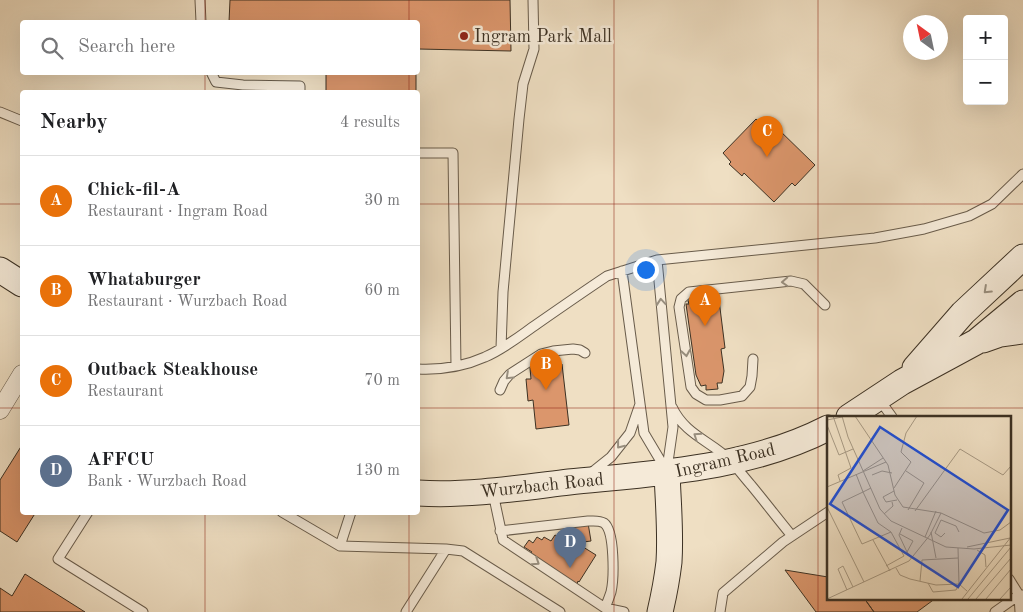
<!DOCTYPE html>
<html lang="en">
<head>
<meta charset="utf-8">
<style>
  body { margin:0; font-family:"Old Standard TT",serif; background:#f6f6f6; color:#202124 }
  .controls { position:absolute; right:15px; top:15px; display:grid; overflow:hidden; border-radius:5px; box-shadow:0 5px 20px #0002 }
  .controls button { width:45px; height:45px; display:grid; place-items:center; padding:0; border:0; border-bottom:1px solid #e0e0e0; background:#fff; color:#202124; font:25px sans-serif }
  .compass { position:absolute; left:903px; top:15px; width:45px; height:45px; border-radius:50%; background:#fff; box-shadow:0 5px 20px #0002; rotate:327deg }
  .you { position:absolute; left:645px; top:269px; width:18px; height:18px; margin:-12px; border:4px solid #fff; border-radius:50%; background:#1a73e8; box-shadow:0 0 0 8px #1a73e833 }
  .badge { display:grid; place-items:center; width:32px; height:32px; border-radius:50%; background:#7c3aed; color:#fff; font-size:16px; font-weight:700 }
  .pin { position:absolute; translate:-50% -41px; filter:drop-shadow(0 1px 2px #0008) }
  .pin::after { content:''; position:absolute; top:26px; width:18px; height:15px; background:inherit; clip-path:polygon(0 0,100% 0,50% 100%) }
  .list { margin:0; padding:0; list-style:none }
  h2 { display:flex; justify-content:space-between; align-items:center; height:65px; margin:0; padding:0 20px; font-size:21px }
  h2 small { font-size:16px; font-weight:400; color:#757577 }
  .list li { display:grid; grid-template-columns:32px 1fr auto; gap:15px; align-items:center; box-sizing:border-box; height:90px; padding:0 20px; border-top:1px solid #e0e0e0 }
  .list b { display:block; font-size:19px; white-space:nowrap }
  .list p { margin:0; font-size:16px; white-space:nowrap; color:#757577 }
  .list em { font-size:16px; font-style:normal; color:#757577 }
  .icon { flex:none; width:28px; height:28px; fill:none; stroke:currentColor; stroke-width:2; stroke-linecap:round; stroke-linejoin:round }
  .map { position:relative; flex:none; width:1023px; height:612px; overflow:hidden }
  .search { position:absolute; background:#fff; box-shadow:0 5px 20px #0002; left:20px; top:20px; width:400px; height:55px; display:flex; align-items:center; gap:12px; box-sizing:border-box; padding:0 18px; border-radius:5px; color:#757577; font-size:19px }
  .panel { position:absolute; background:#fff; box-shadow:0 5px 20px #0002; left:20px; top:90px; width:400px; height:425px; border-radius:5px }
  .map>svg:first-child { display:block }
  .building { fill:#db966c; stroke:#3c3123 }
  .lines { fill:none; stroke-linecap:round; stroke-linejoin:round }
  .lane-casing { stroke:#695c4b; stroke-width:11 }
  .street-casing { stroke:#695c4b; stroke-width:19 }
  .secondary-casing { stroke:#3c3123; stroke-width:27 }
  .lane { stroke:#f5ead8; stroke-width:9 }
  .street { stroke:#f5ead8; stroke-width:18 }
  .secondary { stroke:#f5ead8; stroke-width:25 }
  .oneway { stroke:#988e7e }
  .grid { fill:none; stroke:#8f2418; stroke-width:1; stroke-opacity:0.55 }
  .poi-dot { fill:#8f2418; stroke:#f5ead8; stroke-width:2 }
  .labels { text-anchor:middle; stroke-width:5; stroke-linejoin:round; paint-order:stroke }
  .poi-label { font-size:18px; fill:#3c3123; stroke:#f5ead8; text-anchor:start }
  .street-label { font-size:18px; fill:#3c3123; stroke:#f5ead8 }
  .inset-road { fill:none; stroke:#a79983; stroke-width:1 }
  .view { fill:#1d4ed8; fill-opacity:0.15; stroke:#1d4ed8; stroke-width:2.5 }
  .inset-edge { fill:none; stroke:#3c3123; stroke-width:2.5 }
</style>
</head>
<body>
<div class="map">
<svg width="1023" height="612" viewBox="0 0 1023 612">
  <rect width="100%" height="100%" fill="#efdfc3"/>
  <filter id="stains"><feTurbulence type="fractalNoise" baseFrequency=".004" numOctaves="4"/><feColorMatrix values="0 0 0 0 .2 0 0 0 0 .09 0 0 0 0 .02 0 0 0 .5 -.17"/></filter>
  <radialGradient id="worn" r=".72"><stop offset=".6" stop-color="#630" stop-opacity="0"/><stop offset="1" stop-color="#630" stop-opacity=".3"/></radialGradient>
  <path class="building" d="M230,0H510L511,51L418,49V22H229Z
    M326,72H416V92H326Z
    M756,119L769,131L774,125L815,165L795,186L792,183L774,202L744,173L742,176L729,164L731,162L723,153Z
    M714,296V300H719L725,348L721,349L724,371L722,383H717L718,389L706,390V385L701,386L696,375L686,304H689L688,301L694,300V298Z
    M562,364L569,425L536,429L533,400L528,401L526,379H531L530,368Z
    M22,445V512H36L17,542L0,531V480Z
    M587,517L591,541L576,543L573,541L571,519Z
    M559,532L596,555L579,582L578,581L577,584L530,554L532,552L524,547L529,540L533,543L537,537L542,540L544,537L551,541L555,535L557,536Z
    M785,570L828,577V598H864L874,612H816Z
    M25,574L85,612H0V588L12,596Z
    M864,598H936L917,612H874Z"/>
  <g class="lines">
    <g class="lane-casing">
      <path id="lane" d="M200,0L201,22
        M211,72L216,82L243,85L300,86V92
        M0,112L22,121
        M418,153H453L456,366
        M657,260L673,427L667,469
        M622,271L644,433L666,470
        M501,348L503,292L519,119L523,84L534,49L533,0
        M753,359L752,376L750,387L742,396L720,400H706L696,394L691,387L679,307L681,299L689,292L791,281L804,284L825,305
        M418,369C440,370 465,366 485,357C504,349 521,335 537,324C560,308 583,292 607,276L657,260L875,238L924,229L969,216L992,204L1023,174
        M500,390L504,381L510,374L541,354L553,351L573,349L580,350L585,353
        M879,399L892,417
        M672,407C685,435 711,441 731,461C738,469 744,477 751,485C765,502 778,519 792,536
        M591,473L611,457L630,433L640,404
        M493,493L503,540L605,608
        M88,512L58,559L143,612
        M282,512L340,546L446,549L406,612
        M500,531L588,521C593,521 599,520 604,523C615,531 614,579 611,592C609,598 607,603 605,608L624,612
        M340,546L351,512
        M446,549L463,551L560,612
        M1009,579L1019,595L1020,612
        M720,612L723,593L783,542L828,512
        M995,612L1019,595H1022"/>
    </g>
    <g class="street-casing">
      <path id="street" d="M0,410L22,374"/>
    </g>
    <g class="secondary-casing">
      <path id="secondary" d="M0,270L22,284
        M983,340L1000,334L1023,331
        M915,368L963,313L1023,257
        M849,417L902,382L976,342L1023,303
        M418,493C468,496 519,488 569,482C657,473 748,469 828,428
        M660,612C664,595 667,579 669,562C671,532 668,502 667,472"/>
    </g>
    <use href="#lane" class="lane"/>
    <use href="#street" class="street"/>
    <use href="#secondary" class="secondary"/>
  </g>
  <defs><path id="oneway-chevron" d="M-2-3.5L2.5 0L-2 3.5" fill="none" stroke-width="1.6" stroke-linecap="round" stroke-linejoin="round" transform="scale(1.25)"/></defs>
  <g class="oneway">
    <use href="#oneway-chevron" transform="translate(785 282) rotate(177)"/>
    <use href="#oneway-chevron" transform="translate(987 290) rotate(137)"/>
    <use href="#oneway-chevron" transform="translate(661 302) rotate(-95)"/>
    <use href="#oneway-chevron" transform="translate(686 353) rotate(81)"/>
    <use href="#oneway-chevron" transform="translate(509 376) rotate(137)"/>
    <use href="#oneway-chevron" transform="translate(697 436) rotate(-146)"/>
    <use href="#oneway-chevron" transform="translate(620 445) rotate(128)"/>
    <use href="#oneway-chevron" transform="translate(536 562) rotate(33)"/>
  </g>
  <path class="grid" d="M205,0V22M409,0V22M614,0V612M818,0V612M205,72V92M409,72V92M0,204H22M418,204H1023M0,408H22M418,408H1023M205,512V612M409,512V612"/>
  <circle class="poi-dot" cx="464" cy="36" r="5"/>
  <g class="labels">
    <g class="poi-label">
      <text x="474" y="42">Ingram Park Mall</text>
    </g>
    <g class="street-label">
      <text transform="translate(725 460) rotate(-13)" y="6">Ingram Road</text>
      <text transform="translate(542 485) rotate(-6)" y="6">Wurzbach Road</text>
    </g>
  </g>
  <g transform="translate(827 416)">
    <rect width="184" height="184" fill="#efdfc3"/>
    <path class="inset-road" d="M6,0L24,52L11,59L13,65M15,0L21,21L53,93L64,105L119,131L147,133L184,129M28,0L61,49L68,79L76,91L114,97L157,117L173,114L184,106M0,4L15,1M0,9L12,39L26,33M36,55L56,42M79,55L97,67L81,94M29,58L36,76L51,107L64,116L35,128L15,86L36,76L44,72M45,59L55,55L65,57M0,71L59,46M67,72L84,46L74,36L79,17L90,0M67,75L56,81L59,86L70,84M0,91L37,166M88,95L133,33L176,59L184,50M57,98L66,90L65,86M75,112L72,119L80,136M104,116L109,142M118,117L114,121L108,117L114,104L129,110L132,116M73,118L86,125L80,136L85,142M98,121L109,95M46,124L63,155M140,131L183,122M150,134L158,139L159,151M59,150L77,140L64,116M69,152L73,159L83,163L109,169L132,168L140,175M93,165L95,144L131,142M101,167L106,176L129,174L132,168L131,132M20,174L11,153L16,150L26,171M0,183L82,145L103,119L114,97M135,183L184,121M141,183L184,131M149,183L184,142M159,183L184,153M173,183L184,171"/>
    <path class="view" d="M53,11L181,94L131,171L3,88Z"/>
    <rect width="184" height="184" class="inset-edge"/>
  </g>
  <rect width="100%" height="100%" filter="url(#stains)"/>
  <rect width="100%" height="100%" fill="url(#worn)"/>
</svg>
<div class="controls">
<button>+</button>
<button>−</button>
</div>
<svg class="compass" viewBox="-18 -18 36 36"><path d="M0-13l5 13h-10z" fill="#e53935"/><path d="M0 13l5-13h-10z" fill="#757577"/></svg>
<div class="you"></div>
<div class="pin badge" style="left:705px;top:326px;background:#e8710a">A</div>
<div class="pin badge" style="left:546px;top:390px;background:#e8710a">B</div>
<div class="pin badge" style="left:767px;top:157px;background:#e8710a">C</div>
<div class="pin badge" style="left:570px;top:568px;background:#5c6f8a">D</div>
<div class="search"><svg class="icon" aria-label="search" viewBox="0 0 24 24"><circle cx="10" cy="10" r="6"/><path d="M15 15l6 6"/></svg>Search here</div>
<section class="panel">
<h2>Nearby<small>4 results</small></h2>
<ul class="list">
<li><span class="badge" style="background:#e8710a">A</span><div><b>Chick-fil-A</b><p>Restaurant · Ingram Road</p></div><em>30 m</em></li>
<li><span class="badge" style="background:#e8710a">B</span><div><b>Whataburger</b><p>Restaurant · Wurzbach Road</p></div><em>60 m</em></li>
<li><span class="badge" style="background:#e8710a">C</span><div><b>Outback Steakhouse</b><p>Restaurant</p></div><em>70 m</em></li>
<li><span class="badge" style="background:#5c6f8a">D</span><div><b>AFFCU</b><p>Bank · Wurzbach Road</p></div><em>130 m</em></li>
</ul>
</section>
</div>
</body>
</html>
